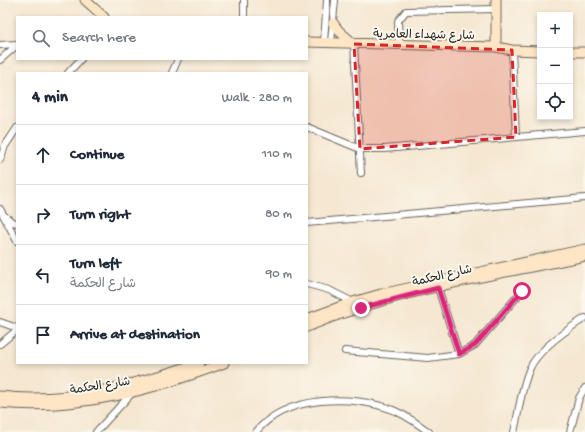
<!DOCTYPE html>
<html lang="en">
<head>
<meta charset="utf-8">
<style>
  body { margin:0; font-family:"Gochi Hand","Playpen Sans Arabic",sans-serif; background:#f6f6f7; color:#1f2937 }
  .controls { position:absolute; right:12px; top:12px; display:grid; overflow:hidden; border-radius:0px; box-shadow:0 2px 6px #0003 }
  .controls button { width:36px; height:36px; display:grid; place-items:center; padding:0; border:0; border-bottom:1px solid #e0e1e3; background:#fff; color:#1f2937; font:20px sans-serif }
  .stop { position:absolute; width:12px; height:12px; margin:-9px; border:3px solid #db2777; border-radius:50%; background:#fff }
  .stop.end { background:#db2777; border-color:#fff; box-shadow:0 1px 4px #0008 }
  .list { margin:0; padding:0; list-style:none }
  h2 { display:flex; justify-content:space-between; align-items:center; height:52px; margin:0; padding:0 16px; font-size:17px }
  h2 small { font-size:13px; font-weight:400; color:#747a83 }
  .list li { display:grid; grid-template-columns:26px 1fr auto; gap:12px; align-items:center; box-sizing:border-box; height:60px; padding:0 16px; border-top:1px solid #e0e1e3 }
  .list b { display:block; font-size:15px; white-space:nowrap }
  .list p { margin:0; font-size:13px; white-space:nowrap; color:#747a83 }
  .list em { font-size:13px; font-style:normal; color:#747a83 }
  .icon { flex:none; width:22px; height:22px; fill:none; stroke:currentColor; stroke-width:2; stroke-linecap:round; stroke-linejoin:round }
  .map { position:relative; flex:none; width:585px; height:432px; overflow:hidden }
  .search { position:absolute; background:#fff; box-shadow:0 2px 6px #0003; left:16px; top:16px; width:292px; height:44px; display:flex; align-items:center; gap:10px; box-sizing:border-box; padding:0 14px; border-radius:0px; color:#747a83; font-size:15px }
  .panel { position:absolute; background:#fff; box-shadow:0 2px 6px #0003; left:16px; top:72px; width:292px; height:292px; border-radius:0px }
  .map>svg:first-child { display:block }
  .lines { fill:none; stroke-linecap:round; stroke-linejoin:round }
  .street-casing { stroke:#68635b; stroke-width:8 }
  .secondary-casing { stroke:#68635b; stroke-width:11 }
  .street { stroke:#fff; stroke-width:6 }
  .secondary { stroke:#fde5c5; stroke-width:9 }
  .route { stroke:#db2777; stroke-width:5 }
  .marked { fill:#d62828; fill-opacity:0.2; stroke:#d62828; stroke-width:3; stroke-dasharray:8 5; stroke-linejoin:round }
  .labels { text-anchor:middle; stroke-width:4; stroke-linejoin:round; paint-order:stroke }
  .street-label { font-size:12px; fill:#1c1c1c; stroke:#fbf7ec }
</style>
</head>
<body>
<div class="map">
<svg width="585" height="432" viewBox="0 0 585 432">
  <rect width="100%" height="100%" fill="#fbf7ec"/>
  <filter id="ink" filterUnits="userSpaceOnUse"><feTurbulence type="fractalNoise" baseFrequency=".025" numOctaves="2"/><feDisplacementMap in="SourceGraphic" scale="8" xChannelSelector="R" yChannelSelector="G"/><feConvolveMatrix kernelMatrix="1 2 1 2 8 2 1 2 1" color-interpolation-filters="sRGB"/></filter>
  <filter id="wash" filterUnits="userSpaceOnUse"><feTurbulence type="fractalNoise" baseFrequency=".012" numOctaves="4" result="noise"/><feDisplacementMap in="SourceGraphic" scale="16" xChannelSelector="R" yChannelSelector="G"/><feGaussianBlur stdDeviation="0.9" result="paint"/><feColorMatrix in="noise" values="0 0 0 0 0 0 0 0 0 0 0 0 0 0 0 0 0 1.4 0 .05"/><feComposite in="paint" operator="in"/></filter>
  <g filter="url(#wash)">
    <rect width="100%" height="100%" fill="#f5e7d0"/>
  </g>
  <g filter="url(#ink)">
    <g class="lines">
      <g class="street-casing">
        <path id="street" d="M244,17V0
          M324,42L327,0
          M331,42L335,0
          M354,44L361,173
          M0,45L17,44
          M399,45L398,21L406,11L496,9
          M512,50L516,137
          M0,60L17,45
          M68,73L81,59
          M172,73L178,59
          M307,127L360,149H384L585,131
          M0,160L5,146L17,128
          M0,209L17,241
          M5,216L12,222L17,223
          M307,223L585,198
          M307,284L329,290L353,302
          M438,288L459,354
          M0,322L17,328
          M0,344L17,330
          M345,351L428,358L459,354L475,345L522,291
          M96,432L133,392
          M256,432C285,395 353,394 393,410C406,415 418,424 429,432
          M514,432C519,411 521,388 530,368C538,350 568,329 585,318
          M570,432L579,398L585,388"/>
      </g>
      <g class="secondary-casing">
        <path id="secondary" d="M85,0L104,17
          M333,23L339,31L354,44
          M307,42L496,47L512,50L540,51
          M496,47V0
          M570,52H585
          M307,319L353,302L381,294L585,249
          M307,327C392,291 495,275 585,256
          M0,396C66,405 136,384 199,363
          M0,403C77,411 153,390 224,363"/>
      </g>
      <use href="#street" class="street"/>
      <use href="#secondary" class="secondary"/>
    </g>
  </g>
  <g class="lines" filter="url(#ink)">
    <path class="route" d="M361,308L438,288L459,354L475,345L522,291"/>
  </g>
  <path class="marked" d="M354,44L512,50L516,137L360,149Z"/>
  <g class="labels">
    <g class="street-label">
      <text transform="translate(424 34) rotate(1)" y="4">شارع شهداء العامرية</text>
      <text transform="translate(442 275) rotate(-13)" y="4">شارع الحكمة</text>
      <text transform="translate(100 385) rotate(-9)" y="4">شارع الحكمة</text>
    </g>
  </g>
</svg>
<div class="controls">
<button>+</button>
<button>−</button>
<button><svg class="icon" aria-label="locate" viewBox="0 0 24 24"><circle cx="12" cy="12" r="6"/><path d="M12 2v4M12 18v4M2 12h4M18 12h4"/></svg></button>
</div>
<div class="stop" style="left:522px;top:291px"></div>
<div class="stop end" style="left:361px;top:308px"></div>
<div class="search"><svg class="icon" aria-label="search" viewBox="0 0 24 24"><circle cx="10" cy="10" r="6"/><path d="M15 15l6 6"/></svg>Search here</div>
<section class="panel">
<h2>4 min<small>Walk · 280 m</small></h2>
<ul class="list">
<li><svg class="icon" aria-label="ahead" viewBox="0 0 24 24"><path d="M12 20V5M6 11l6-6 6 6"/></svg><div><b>Continue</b></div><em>110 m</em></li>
<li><svg class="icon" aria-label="right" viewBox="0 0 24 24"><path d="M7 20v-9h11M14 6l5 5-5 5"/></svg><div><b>Turn right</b></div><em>80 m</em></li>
<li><svg class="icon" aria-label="left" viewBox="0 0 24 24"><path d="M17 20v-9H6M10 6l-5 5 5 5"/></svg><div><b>Turn left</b><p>شارع الحكمة</p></div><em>90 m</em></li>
<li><svg class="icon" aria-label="arrive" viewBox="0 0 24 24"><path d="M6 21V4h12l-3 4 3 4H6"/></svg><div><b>Arrive at destination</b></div></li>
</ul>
</section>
</div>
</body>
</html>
